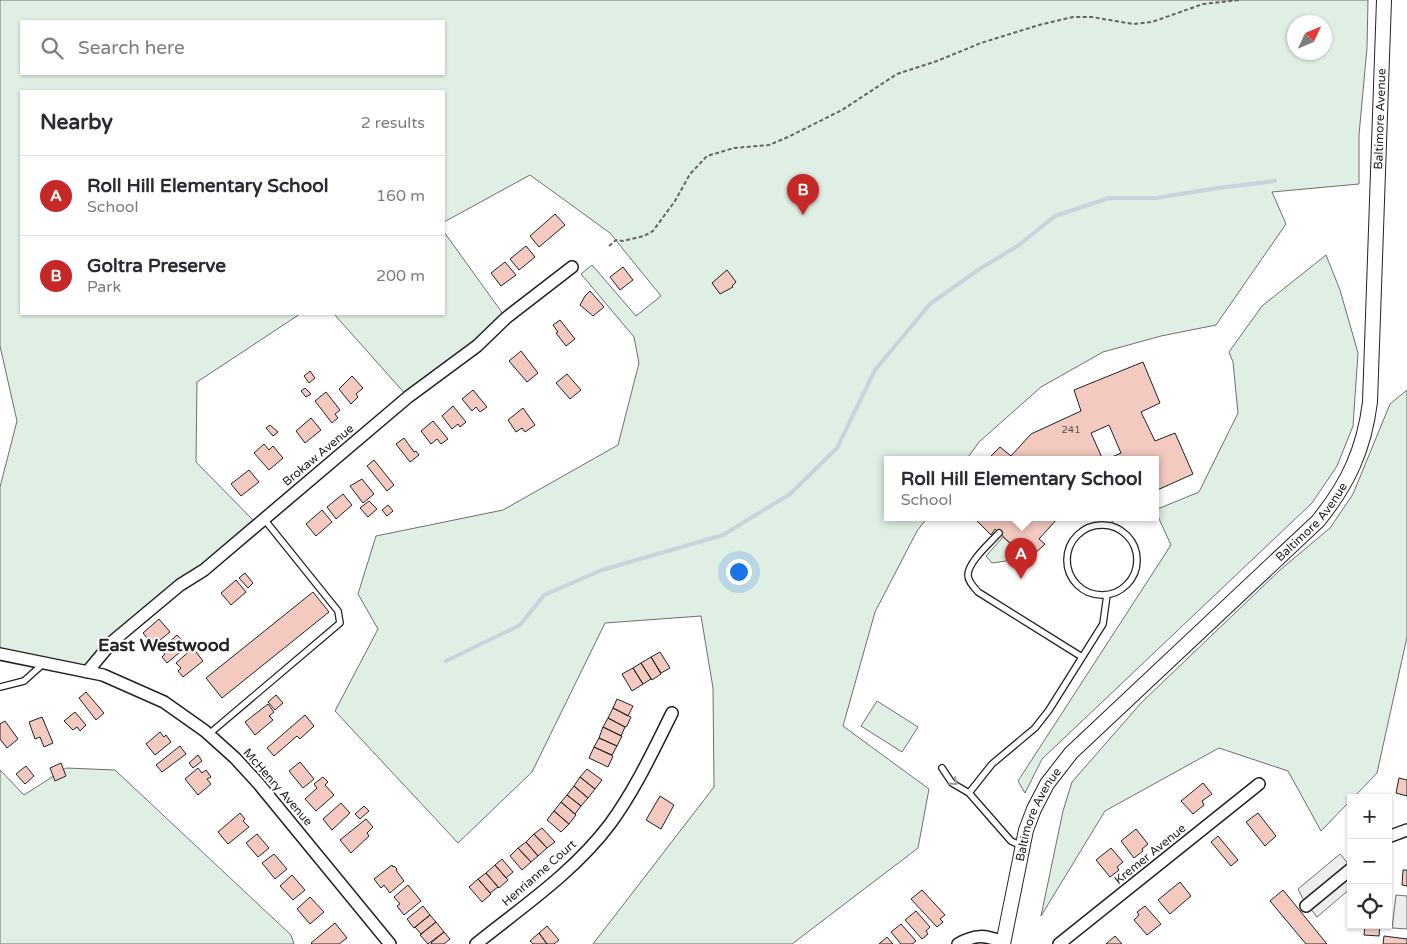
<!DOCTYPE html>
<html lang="en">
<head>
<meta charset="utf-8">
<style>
  body { margin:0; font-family:"Varela Round",sans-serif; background:#f7f7f7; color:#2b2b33 }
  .controls { position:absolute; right:15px; bottom:15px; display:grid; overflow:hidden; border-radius:0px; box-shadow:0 1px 4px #0004 }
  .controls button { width:45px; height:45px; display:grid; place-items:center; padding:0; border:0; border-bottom:1px solid #e1e1e2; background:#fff; color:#2b2b33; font:25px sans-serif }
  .compass { position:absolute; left:1287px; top:15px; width:45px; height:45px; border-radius:50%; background:#fff; box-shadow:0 1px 4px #0004; rotate:46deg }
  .you { position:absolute; left:738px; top:571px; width:18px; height:18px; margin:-12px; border:4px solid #fff; border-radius:50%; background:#1a73e8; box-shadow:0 0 0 8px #1a73e833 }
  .badge { display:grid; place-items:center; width:32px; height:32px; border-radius:50%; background:#c62828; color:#fff; font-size:16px; font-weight:700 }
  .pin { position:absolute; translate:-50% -41px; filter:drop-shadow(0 1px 2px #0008) }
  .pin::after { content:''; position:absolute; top:26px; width:18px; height:15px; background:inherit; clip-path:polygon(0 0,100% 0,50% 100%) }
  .popup { position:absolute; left:884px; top:456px; width:275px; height:65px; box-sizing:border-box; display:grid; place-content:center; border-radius:0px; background:#fff; filter:drop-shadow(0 1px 4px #0005); font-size:16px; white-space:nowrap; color:#7c7c81 }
  .popup b { font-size:19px; color:#2b2b33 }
  .popup::after { content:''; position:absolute; left:50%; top:100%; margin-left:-10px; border:10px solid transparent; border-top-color:#fff }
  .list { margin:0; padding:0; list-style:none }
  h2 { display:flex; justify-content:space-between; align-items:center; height:65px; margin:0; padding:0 20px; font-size:21px }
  h2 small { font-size:16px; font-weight:400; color:#7c7c81 }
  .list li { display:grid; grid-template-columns:32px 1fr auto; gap:15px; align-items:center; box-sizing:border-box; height:80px; padding:0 20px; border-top:1px solid #e1e1e2 }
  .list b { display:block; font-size:19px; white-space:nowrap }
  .list p { margin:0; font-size:16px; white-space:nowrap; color:#7c7c81 }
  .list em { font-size:16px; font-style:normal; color:#7c7c81 }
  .icon { flex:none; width:28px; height:28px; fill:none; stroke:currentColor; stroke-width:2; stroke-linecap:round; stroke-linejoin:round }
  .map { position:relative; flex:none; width:1407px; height:944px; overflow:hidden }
  .search { position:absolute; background:#fff; box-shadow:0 1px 4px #0004; left:20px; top:20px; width:425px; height:55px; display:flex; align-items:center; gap:12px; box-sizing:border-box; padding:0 18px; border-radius:0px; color:#7c7c81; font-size:19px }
  .panel { position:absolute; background:#fff; box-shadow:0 1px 4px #0004; left:20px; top:90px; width:425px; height:225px; border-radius:0px }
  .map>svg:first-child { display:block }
  .green { fill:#e0efe3; stroke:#6f6f6f; fill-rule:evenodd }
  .parking { fill:#ededed; stroke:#6f6f6f }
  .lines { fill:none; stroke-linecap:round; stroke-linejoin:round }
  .stream { stroke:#c7d3dd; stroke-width:4 }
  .building { fill:#f3c9c0; stroke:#222 }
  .service-casing { stroke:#222; stroke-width:8 }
  .minor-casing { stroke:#222; stroke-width:14 }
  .tertiary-casing { stroke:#222; stroke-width:16 }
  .path { stroke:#646464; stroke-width:2; stroke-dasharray:4 2.5; stroke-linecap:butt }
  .service { stroke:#fff; stroke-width:5.5 }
  .minor { stroke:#fff; stroke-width:11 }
  .tertiary { stroke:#fff; stroke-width:14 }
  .oneway { stroke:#9c9c9c }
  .labels { text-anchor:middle; stroke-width:4; stroke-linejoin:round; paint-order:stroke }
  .number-label { font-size:10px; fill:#564c4a }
  .street-label { font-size:12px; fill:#222; stroke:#fff }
  .district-label { font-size:18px; font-weight:bold; fill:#222; stroke:#fff }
</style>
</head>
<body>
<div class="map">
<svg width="1407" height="944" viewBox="0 0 1407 944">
  <rect width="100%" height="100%" fill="#fff"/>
  <path class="green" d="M0,0H1368L1367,48L1359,135V184L1272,192L1286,224L1216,325L1161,336L1103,352L1041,387L979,442L966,460H887V518H927L917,531L875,612L843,726L929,789L918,848L792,944H593L714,787L713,688L701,616L605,623L532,772L458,843L335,711L378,629L358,594L376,536L503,510L618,445L639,363L634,337L581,274L592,265L636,316L661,296L610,233L530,175L444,222V91H21V314H300L197,382L196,462L257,524L180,585L87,672L0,654V487L17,421L0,346ZM21,21H444V74H21ZM1294,22H1324V52H1294Z
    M444,232L506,318L408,397L334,314H444Z
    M1326,255L1340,290L1358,353L1353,426L1337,466L1312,503L1042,759L1025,793L1018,781L1171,545L1155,510L1199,492L1238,413L1233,362L1229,352L1262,306Z
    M1407,390V637L1377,773L1353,798H1351V800L1321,831L1288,771L1219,748L1105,811L1041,916L1063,811L1072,782L1141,703L1280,570L1330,528L1353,494L1390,404Z
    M1003,537L1017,550L1006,561L992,563L986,556Z
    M877,701L918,727L902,752L861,726Z
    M66,768L115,770L291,935L294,944H0V770L24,795Z"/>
  <path class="parking" d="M1340,854L1351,867V888L1317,917L1303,899L1298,889Z
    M1396,895L1407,896V929L1392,928Z"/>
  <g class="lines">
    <path class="stream" d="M446,661L520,625L544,595L602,570L723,535L790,494L837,448L875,370L930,304L978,270L1019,245L1055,216L1109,198H1156L1218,188L1275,181"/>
  </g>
  <path class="building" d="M555,214L565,225L539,247L530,236Z
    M526,246L535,257L519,270L510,259Z
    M505,262L516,275L501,286L491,273Z
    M623,267L633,280L620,290L610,277Z
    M727,270L736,282L732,286L733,287L720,294L712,283Z
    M590,291L604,307L593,316L580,305L585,296Z
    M560,320L575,339L566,346L556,333L558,332L553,325Z
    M521,351L538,373L527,382L509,361Z
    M1143,362L1160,403L1141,412L1155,441L1175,433L1193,474L1155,491V460H1105L1121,453L1109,425L1091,433L1103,460H987L1000,447L1011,456L1031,434L1081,411L1074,390Z
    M310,371L315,378L309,383L304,376Z
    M567,374L581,390L570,399L556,383Z
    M352,376L363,388L356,394L358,397L351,404L339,389Z
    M305,388L311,394L306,397L301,391Z
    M473,390L487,407L480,412L476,407L472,411L462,399Z
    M326,392L340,410L335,414L338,418L332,423L315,401Z
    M453,406L466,422L460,427L458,424L452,429L442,416Z
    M523,408L535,425L525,432L522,428L516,432L508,420Z
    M311,418L321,430L305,443L296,431Z
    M433,421L448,439L441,444L437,439L431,444L421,431Z
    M270,425L278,432L273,436L266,428Z
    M404,438L414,452L416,451L419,455L410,462L396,444Z
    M264,444L269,450L273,446L283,458L269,470L254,453Z
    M374,460L394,485L387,491L367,466Z
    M249,470L259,482L241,496L231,484Z
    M362,479L374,494L363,503L350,486Z
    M343,494L352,505L336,519L327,507Z
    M369,501L377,509L368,517L360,508Z
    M388,505L393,511L387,516L382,510Z
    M322,510L332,522L316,536L306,524Z
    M974,518H1058L1039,539L1045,544L1028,560L995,529L991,535Z
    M245,573L253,583L248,588L239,578Z
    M236,580L246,592L231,605L221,593Z
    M313,592L329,612L222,698L206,678Z
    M159,619L170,632L150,648L145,642L148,639L143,633Z
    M177,635L187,646L167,663L162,657L165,654L161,649Z
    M193,648L203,661L183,677L178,671L181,668L176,663Z
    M660,652L670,668L661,673L651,657Z
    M651,657L661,674L652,680L641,663Z
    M641,663L651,679L643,684L633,668Z
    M633,668L643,684L632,691L622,674Z
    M86,692L104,713L96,720L79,698Z
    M276,695L283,703L275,710L268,702Z
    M617,699L633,706L628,716L613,708Z
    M268,704L274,712L269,716L273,720L255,735L245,722Z
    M613,708L631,717L627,726L625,727L608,718Z
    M75,712L86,725L80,731L77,727L73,730L64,721Z
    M305,715L314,726L300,739L297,736L274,756L267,748Z
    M42,717L53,743L44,747L40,737L35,739L29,722Z
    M608,718L625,727L621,736L603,727Z
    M5,721L18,739L7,748L0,739V724Z
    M603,727L622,736L617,746L599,738Z
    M160,732L164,737L166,735L171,742L155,755L146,744Z
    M599,738L617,746L612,755L594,747Z
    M180,746L186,754L162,772L156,765Z
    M594,747L613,756L608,767L589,758Z
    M198,755L202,761L193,768L189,763Z
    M300,762L314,779L303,788L289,771Z
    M61,763L66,776L55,781L50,768Z
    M26,766L34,776L25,784L16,774Z
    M198,768L202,773L206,770L211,777L207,779L211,784L198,795L185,779Z
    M587,769L602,780L595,789L580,777Z
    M323,777L328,782L325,785L334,795L316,811L305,799L317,788L314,784Z
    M580,777L595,789L588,798L574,786Z
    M1399,778L1407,780V796L1396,793Z
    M1203,783L1212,794L1202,801L1204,805L1193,814L1181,801Z
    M574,786L588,798L581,806L567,795Z
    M567,795L581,806L575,814L561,802Z
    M660,796L674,805L661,829L646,820Z
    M561,802L576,815L569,824L554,811Z
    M341,803L350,813L332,830L323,819Z
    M364,806L369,811L360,819L355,814Z
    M554,811L569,824L561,832L547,820Z
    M240,813L245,819L243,821L249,827L228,844L218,832Z
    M1258,813L1276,836L1265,846L1246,822Z
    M366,819L373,827L367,833L369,836L351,853L340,840Z
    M542,828L555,842L547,848L534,834Z
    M1136,829L1148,844L1142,849L1143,851L1134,858L1121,841Z
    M257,834L269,848L258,857L246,843Z
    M534,834L547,848L538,856L526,842Z
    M1218,836L1238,860L1231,866L1211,842Z
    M526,842L538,856L531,862L518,848Z
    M518,848L531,862L522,870L510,856Z
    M1111,848L1123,862L1117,867L1119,870L1110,877L1096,860Z
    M274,854L287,869L275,879L262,863Z
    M502,859L513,872L506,878L495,865Z
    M392,865L393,867L394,866L397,869L396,870L404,881L390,893L384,885L381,888L374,879Z
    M495,865L508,880L499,888L486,873Z
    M1403,870H1407V886L1402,885Z
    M486,873L498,887L490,893L478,879Z
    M292,875L305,890L293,900L280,886Z
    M478,879L491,894L482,902L469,887Z
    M1180,882L1191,896L1170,914L1158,900Z
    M408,885L421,901L404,915L397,906L400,904L394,897Z
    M922,890L945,915L940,919L943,922L937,927L911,899Z
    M1283,890L1327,944H1306L1270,901Z
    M310,897L324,912L310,924L297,909Z
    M423,906L430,915L414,928L407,919Z
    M1145,906L1161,924L1147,935L1134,920L1139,915L1137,912Z
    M916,911L930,927L926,931L928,934L922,939L905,920Z
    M430,915L436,922L421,934L415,927Z
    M436,922L444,932L428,944L420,935Z
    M335,923L347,938L339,944H312L311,943Z
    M901,924L916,941L912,944H901L891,932Z
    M1365,925H1380L1379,936L1364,935Z
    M547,926L559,940L554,944H547L539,933Z
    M444,932L450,939L444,944H432L431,943Z
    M539,933L547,944H533L530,941Z
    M1115,936L1122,944H1106Z
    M1384,936L1407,939V944H1383Z
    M887,937L893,944H879Z"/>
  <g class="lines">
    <g class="service-casing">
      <path id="service" d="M1067 560a35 35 0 1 1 70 0a35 35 0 1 1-70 0Z
        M999,533C990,543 968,562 968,575C968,582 974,587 978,592L1082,657
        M0,687L24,681L43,664
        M209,734L340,623L338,611L264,519
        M942,768L952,783L969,793
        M1022,846L1011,841L969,793L992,764L1035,728L1049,710L1103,624L1107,595"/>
    </g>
    <g class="minor-casing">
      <path id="minor" d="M0,654L103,675L164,702L205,731L235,758L258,783L390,944
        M87,672L113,641L180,585L204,570L408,397L477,346L506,318L572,267
        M1388,837L1407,830
        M1306,906L1351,869
        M476,944C522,907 574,872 610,824C635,790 653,751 672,713
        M958,944C975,934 985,935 1003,942
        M1059,944L1259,784"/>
    </g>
    <g class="tertiary-casing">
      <g id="tertiary">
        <path id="s1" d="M1003,944L1026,830L1034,809L1047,784L1071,753L1318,521C1348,484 1364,450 1370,402L1384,0"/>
      </g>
    </g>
    <path class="path" d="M609,246L616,240L623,241L644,236L653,231L675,201L690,174L707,156L734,148L769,145L788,137L842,110L897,74L937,61L981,43L1039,25L1073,17H1092L1133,24L1152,22L1203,4L1240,0
      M1112,525L1113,518"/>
    <use href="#service" class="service"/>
    <use href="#minor" class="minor"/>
    <use href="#tertiary" class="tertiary"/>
  </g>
  <defs><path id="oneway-chevron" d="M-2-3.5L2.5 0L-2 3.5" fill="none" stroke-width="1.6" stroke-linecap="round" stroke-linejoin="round" transform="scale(1.25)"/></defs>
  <use class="oneway" href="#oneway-chevron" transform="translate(954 782) rotate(42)"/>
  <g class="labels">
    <g class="number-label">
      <text x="1071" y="433">241</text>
    </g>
    <g class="street-label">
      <text dy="4" stroke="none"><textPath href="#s1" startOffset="960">Baltimore Avenue</textPath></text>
      <text transform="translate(318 455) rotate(-40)" y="4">Brokaw Avenue</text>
      <text dy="4" stroke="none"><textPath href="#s1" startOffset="540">Baltimore Avenue</textPath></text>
      <text transform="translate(278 787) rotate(49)" y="4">McHenry Avenue</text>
      <text dy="4" stroke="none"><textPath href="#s1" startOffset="135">Baltimore Avenue</textPath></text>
      <text transform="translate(1150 854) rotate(-39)" y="4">Kremer Avenue</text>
      <text transform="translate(539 873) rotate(-41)" y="4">Henrianne Court</text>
    </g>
    <g class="district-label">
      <text x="164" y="651">East Westwood</text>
    </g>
  </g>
</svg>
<div class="controls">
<button>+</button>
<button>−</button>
<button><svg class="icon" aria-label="locate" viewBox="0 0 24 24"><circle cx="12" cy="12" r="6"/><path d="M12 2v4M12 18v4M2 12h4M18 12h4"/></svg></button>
</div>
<svg class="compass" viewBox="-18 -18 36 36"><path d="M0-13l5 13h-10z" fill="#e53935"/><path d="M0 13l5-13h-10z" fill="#7c7c81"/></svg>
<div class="you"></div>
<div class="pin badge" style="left:1021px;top:579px">A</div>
<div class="popup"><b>Roll Hill Elementary School</b>School</div>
<div class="pin badge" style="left:803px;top:215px">B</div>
<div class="search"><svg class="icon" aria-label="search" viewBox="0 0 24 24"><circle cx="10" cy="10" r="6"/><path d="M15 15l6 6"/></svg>Search here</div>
<section class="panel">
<h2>Nearby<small>2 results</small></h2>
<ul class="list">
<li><span class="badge">A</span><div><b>Roll Hill Elementary School</b><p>School</p></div><em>160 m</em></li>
<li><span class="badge">B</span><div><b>Goltra Preserve</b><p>Park</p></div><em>200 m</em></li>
</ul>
</section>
</div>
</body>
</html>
